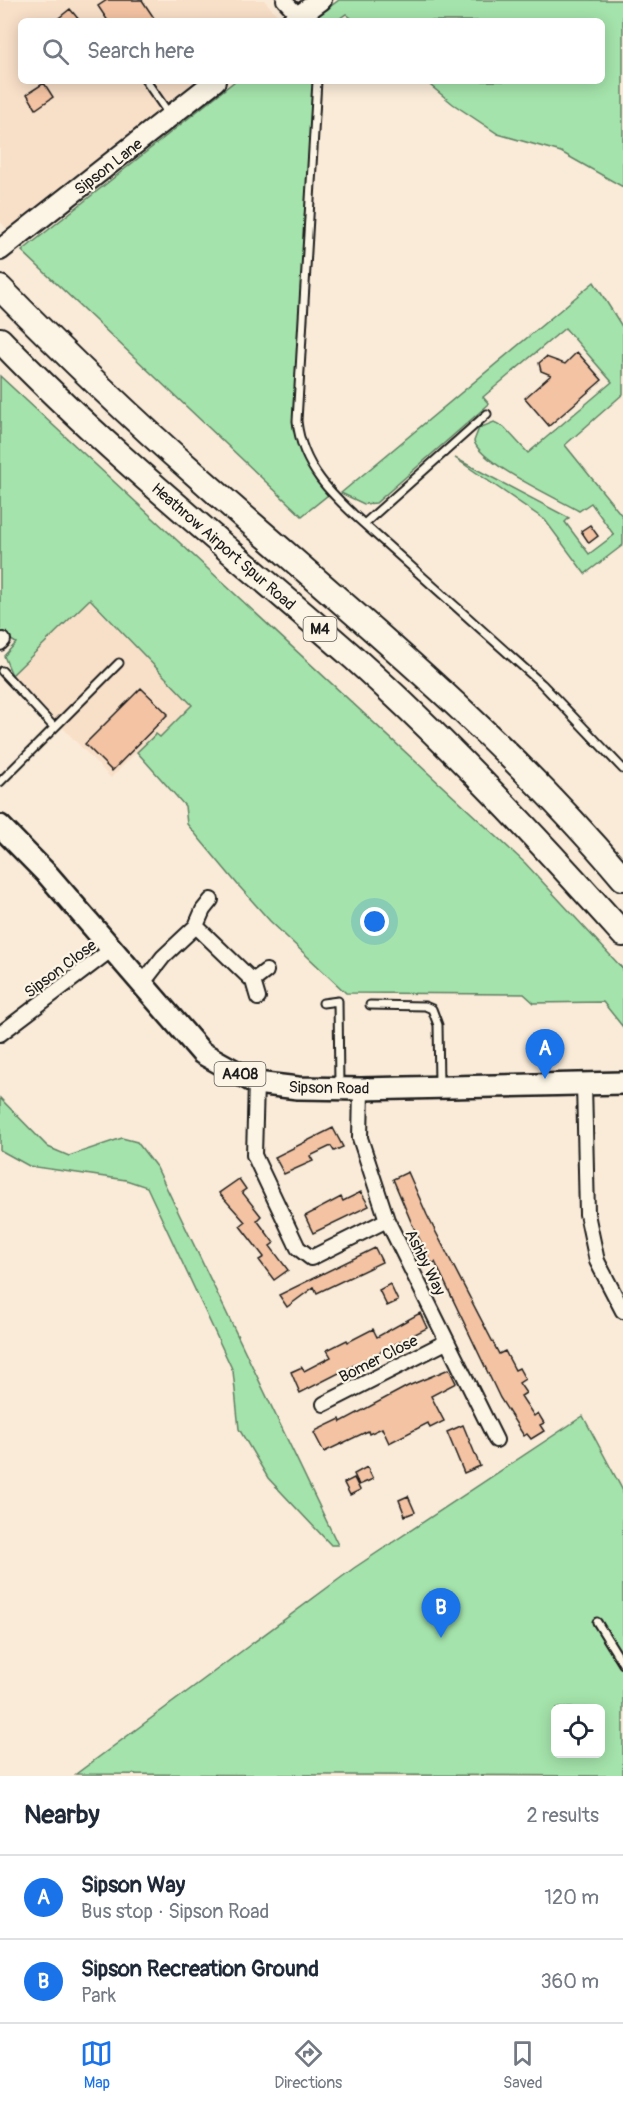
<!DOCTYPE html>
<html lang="en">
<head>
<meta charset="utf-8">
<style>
  body { margin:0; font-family:Pangolin,sans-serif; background:#f6f6f7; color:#1f2937 }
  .controls { position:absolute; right:18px; bottom:18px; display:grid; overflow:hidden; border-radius:9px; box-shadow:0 3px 15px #0003 }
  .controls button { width:54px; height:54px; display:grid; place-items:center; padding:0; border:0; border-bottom:2px solid #e0e1e3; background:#fff; color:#1f2937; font:30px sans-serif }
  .you { position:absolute; left:375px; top:922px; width:21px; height:21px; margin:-15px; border:4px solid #fff; border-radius:50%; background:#1a73e8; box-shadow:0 0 0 9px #1a73e833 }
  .badge { display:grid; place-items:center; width:39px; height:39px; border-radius:50%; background:#1a73e8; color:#fff; font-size:20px; font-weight:700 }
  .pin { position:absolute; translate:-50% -50px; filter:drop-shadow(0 2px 3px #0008) }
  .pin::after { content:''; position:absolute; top:32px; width:21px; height:18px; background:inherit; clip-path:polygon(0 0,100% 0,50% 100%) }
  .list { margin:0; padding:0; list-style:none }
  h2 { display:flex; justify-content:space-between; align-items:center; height:78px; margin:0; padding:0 24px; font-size:26px }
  h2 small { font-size:20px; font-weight:400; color:#747a83 }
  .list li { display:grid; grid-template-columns:39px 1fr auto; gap:18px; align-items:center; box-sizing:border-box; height:84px; padding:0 24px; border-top:2px solid #e0e1e3 }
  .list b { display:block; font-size:22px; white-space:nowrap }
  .list p { margin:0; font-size:20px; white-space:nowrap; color:#747a83 }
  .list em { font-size:20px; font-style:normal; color:#747a83 }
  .icon { flex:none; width:33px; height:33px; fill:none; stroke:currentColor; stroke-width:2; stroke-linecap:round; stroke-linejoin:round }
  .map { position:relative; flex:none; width:623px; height:1776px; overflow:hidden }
  .search { position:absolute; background:#fff; box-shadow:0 3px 15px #0003; left:18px; right:18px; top:18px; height:66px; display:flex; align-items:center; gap:15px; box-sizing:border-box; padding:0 21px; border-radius:9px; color:#747a83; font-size:22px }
  .sheet { height:246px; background:#fff }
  nav { display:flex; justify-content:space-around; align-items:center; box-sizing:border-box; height:84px; border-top:2px solid #e0e1e3; background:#fff; font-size:16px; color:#747a83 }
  nav a { display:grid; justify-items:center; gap:3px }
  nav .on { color:#1a73e8 }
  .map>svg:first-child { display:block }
  .built { fill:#f8dfc8 }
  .green { fill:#a4e3ab; stroke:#608064; stroke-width:1.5; fill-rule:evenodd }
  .building { fill:#f3c3a3; stroke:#1c1c1c; stroke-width:1.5 }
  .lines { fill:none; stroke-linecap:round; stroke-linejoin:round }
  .lane-casing { stroke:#1c1c1c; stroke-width:11 }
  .street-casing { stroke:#1c1c1c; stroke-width:18 }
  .secondary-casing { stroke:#1c1c1c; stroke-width:24 }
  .primary-casing { stroke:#1c1c1c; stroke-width:26 }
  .highway-casing { stroke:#1c1c1c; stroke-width:28 }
  .lane { stroke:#fcf5e5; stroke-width:7 }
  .street { stroke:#fcf5e5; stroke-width:14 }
  .secondary { stroke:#fcf5e5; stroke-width:20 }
  .primary { stroke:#fcf5e5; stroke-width:21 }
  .highway { stroke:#fcf5e5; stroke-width:24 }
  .labels { text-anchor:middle; stroke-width:4.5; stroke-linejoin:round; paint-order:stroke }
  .shield { fill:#fcf5e5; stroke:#5f5d58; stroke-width:1.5 }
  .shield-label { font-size:15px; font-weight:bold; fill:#1c1c1c }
  .street-label { font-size:16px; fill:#1c1c1c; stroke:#fcf5e5 }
</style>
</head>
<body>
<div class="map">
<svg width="623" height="1776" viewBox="0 0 623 1776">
  <rect width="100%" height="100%" fill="#faebd8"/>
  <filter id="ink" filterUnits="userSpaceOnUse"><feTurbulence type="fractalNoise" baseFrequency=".0167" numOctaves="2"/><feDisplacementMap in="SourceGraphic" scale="12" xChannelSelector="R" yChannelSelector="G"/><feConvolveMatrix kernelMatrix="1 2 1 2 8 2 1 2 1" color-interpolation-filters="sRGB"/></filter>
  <g filter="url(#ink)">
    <path class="built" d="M0,0H264L278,16L271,21H21V81H195L7,229L0,221Z
      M89,600L192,705L159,737L155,734L111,778L12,675Z"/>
    <path class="green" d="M339,0H623V187L561,152L498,134L453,104L425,81H602V21H355L346,14L336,21H311Z
      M235,81H316L300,354L299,446L307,465L328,495L302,516L22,251Z
      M594,282L623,328V394L565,445L623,517V545L585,574L545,520L455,458L569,518L565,522L589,554L614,535L591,503L579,511C558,499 480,463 474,441L479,428L494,422L504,427L528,453L612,382L565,328L483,397L489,404L376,503L364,504L341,493Z
      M0,376L525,863L623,969V1027L603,1002L534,1003L524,994L346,993L270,921L238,885L187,824L185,806L137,752L156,734L160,737L192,705L90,599L12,675L4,656L16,643L0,633Z
      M0,1098L48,1147L69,1156L122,1138L137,1142L157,1168L338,1545H331L268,1478L239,1429L233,1371L147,1187L126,1180L29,1166L0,1150Z
      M583,1416L623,1491V1776L76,1774L354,1568ZM556,1708H600V1754H556Z"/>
    <path class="building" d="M107,0H142L156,21H108L98,6Z
      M70,9L80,21H55Z
      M44,83L53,97L36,109L27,94Z
      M577,352L602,380L549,426L525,398L551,375L541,371L539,363L546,357L565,364Z
      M590,525L598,536L589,543L581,531Z
      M141,688L168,714L112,771L85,744Z
      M333,1128L343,1147L334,1151L331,1146L310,1156L313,1161L284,1174L275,1157Z
      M408,1172L427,1215L499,1354L505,1351L515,1370L519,1368L525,1379L519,1383L526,1393L521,1396L534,1416L538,1413L544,1423L540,1425L544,1431L531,1439L527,1434L524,1436L500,1398L435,1262L432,1264L412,1224L393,1179Z
      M239,1179L246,1189L242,1192L261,1216L257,1220L274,1243L270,1246L288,1270L274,1280L259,1260L264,1257L240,1226L245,1222L219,1193Z
      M361,1192L369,1206L313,1233L305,1216L341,1197L343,1201Z
      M375,1248L382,1262L317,1293L314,1287L287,1307L279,1295Z
      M390,1284L398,1301L387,1306L379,1290Z
      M420,1313L427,1328L300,1393L291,1372L302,1367L304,1371L331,1357L327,1350L347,1340L348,1342L373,1329L377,1337Z
      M449,1369L456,1383L431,1396L444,1421L430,1428L428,1423L389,1443L382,1428L369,1434L368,1431L324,1452L314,1433L317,1430L340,1419L341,1422L408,1386Z
      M463,1425L480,1466L464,1473L447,1432Z
      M367,1467L373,1479L359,1485L354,1474Z
      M354,1478L360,1490L350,1495L344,1483Z
      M408,1496L415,1512L405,1516L399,1500Z"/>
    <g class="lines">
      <g class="lane-casing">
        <path id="lane" d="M146,81L169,114
          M317,81L297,421C302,467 332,495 364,524L487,414
          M364,524L542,684L623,769
          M2,671L53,726
          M0,782L119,663
          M323,1003L338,1001L339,1085
          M370,1005L425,1006L432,1009L438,1025L439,1083
          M597,1622L623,1664"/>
      </g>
      <g class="street-casing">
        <path id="street" d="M284,0L299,16
          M0,643L3,640
          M196,926L253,981L258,998
          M253,981L266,971
          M142,984L163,957L196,926L203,910L211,900
          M0,1034L112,949
          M256,1083L254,1155L298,1248L311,1258L387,1220
          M584,1084L587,1214L597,1261L623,1311
          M361,1089L360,1138L387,1220L496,1440
          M324,1404L446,1342"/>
      </g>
      <g class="secondary-casing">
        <path id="secondary" d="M292,21L321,0
          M0,250L215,81"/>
      </g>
      <g class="primary-casing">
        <path id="primary" d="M0,826L48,875L202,1053L256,1083L298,1088L361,1089L623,1083"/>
      </g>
      <g class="highway-casing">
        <path id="highway" d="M0,288C63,352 127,414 194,473C341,604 496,727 623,878
          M0,340C110,455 235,553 354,658C450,744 537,838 623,934"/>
      </g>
      <use href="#lane" class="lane"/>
      <use href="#street" class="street"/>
      <use href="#secondary" class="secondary"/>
      <use href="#primary" class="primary"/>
      <use href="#highway" class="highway"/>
    </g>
  </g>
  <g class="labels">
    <g class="shield">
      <rect x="303.5" y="617" width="33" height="24" rx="4.5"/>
      <rect x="214.5" y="1062" width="51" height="24" rx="4.5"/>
    </g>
    <g class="shield-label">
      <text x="320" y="634">M4</text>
      <text x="240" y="1079">A408</text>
    </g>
    <g class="street-label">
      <text transform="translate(108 166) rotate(-38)" y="6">Sipson Lane</text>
      <text transform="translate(224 546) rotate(41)" y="6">Heathrow Airport Spur Road</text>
      <text transform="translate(60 968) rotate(-37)" y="6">Sipson Close</text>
      <text transform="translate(329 1087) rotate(1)" y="6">Sipson Road</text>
      <text transform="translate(426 1262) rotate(64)" y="6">Ashby Way</text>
      <text transform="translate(378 1358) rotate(-27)" y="6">Bomer Close</text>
    </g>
  </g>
</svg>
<div class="controls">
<button><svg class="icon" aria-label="locate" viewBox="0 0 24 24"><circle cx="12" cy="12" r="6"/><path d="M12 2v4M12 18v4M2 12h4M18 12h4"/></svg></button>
</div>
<div class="you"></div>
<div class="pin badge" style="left:545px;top:1079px">A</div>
<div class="pin badge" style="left:441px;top:1638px">B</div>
<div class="search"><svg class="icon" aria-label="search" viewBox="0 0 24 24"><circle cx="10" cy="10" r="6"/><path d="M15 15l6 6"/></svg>Search here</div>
</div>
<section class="sheet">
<h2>Nearby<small>2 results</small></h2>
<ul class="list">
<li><span class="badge">A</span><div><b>Sipson Way</b><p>Bus stop · Sipson Road</p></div><em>120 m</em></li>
<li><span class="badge">B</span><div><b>Sipson Recreation Ground</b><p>Park</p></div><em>360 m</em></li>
</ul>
</section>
<nav>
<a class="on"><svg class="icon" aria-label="map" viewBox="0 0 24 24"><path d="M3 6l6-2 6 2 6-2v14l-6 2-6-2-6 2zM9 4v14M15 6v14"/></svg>Map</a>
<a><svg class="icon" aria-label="directions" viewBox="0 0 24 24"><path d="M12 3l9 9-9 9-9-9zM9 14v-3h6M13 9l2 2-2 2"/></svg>Directions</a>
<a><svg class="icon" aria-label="saved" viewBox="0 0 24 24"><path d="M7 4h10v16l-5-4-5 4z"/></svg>Saved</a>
</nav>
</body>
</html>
